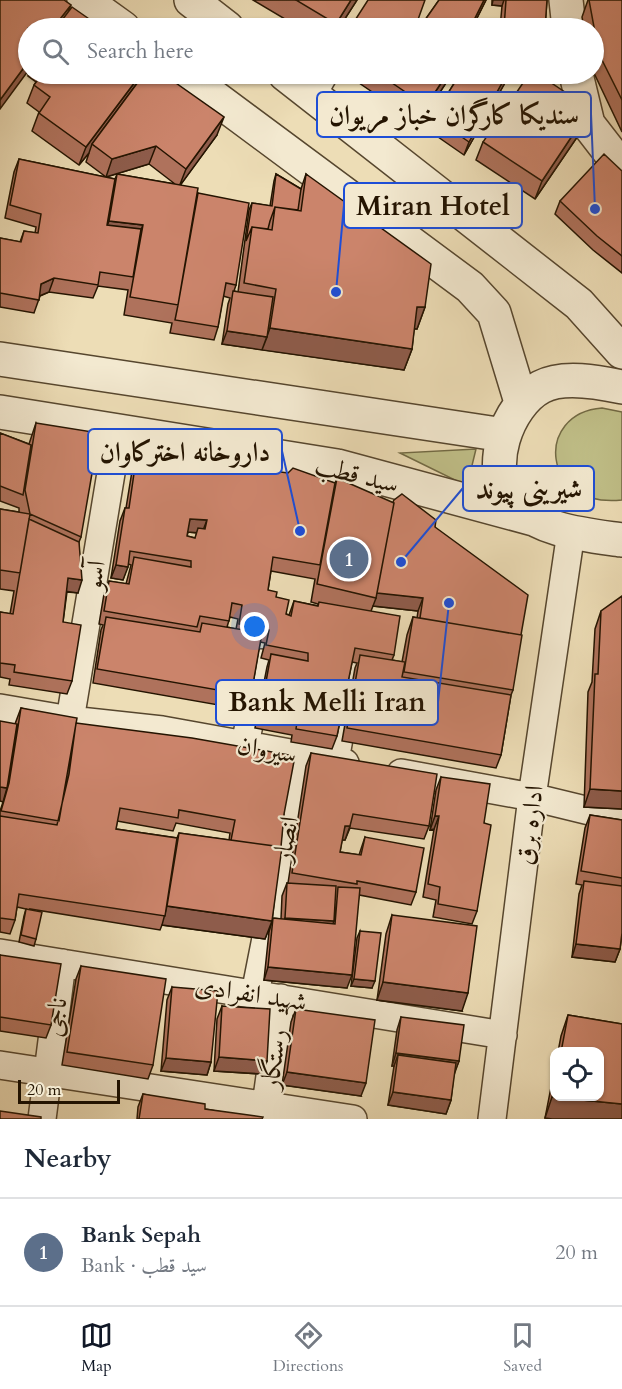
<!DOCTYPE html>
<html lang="en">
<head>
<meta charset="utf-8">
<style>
  body { margin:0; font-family:Cardo,Amiri,serif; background:#f6f6f7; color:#1f2937 }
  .controls { position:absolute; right:18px; bottom:18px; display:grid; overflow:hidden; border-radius:12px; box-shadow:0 2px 4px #0004 }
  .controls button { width:54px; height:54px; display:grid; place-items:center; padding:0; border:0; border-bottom:2px solid #e0e1e3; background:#fff; color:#1f2937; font:30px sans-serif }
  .scale { position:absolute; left:18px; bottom:15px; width:102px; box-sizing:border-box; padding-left:6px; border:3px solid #241401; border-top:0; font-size:16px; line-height:21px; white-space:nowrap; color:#241401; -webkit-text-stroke:4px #f3e9d0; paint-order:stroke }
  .you { position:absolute; left:255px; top:627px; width:21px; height:21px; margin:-15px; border:4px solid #fff; border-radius:50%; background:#1a73e8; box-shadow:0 0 0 9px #1a73e833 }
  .badge { display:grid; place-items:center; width:39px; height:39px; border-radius:50%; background:#111827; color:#fff; font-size:20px; font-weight:700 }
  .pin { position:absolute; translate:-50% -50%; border:3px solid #fff; box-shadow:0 2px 6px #0006 }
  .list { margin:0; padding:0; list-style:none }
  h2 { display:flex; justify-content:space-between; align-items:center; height:78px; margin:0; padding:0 24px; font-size:26px }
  h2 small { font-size:20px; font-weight:400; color:#747a83 }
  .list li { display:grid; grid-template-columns:39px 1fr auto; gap:18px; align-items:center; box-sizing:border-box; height:108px; padding:0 24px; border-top:2px solid #e0e1e3 }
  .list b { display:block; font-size:22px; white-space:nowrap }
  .list p { margin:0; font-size:20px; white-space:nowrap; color:#747a83 }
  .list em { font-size:20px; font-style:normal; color:#747a83 }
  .icon { flex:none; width:33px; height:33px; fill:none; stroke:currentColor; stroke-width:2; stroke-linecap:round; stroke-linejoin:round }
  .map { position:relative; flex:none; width:622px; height:1119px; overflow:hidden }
  .search { position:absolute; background:#fff; box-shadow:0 2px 4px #0004; left:18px; right:18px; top:18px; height:66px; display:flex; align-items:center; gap:15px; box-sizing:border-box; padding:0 21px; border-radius:33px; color:#747a83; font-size:22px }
  .sheet { height:186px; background:#fff }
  nav { display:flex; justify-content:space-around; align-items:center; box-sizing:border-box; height:84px; border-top:2px solid #e0e1e3; background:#fff; font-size:16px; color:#747a83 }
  nav a { display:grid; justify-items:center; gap:3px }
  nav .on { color:#111827 }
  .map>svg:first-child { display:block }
  .green { fill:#c0bf88; stroke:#726a44; stroke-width:1.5 }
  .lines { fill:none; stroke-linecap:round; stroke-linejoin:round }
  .minor-casing { stroke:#56462e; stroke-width:30 }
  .tertiary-casing { stroke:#56462e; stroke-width:36 }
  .minor { stroke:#f3e9d0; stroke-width:27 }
  .tertiary { stroke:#f3e9d0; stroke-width:33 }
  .wall { fill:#af725c; stroke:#241401; stroke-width:1.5; fill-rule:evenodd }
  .shaded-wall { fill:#8e5c4b; stroke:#241401; stroke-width:1.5 }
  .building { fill:#cb846b; stroke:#241401; stroke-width:1.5; fill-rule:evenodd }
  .labels { text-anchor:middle; stroke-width:4.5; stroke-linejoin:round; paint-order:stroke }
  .street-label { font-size:26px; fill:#241401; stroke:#f3e9d0 }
  .leader { fill:none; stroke:#1d4ed8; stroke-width:2 }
  .callout-dot { fill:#1d4ed8; stroke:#f3e9d0; stroke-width:2 }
  .callout { fill:#f3e9d0; stroke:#1d4ed8; stroke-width:2 }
  .callout-label { font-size:27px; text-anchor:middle; font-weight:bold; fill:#241401 }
</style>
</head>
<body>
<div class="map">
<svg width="622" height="1119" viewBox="0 0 622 1119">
  <rect width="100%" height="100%" fill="#edddb6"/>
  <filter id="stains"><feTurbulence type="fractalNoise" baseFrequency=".00333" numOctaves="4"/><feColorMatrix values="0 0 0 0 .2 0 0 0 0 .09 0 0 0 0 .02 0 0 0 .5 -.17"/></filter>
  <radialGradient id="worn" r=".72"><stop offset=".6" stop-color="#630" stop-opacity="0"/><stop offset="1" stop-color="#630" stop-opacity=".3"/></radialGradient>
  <path class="green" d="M602,408L622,412V500C541,509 534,413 602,408Z
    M476,449L467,486L400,453Z"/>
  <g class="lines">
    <g class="minor-casing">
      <path id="minor" d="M312,95L324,74
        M0,708L70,720L162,730L345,763
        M70,720L118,431
        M245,745L261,663
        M335,761L352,665
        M401,773L532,797L622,819
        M0,953L503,1035
        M255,994L302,755
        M0,1065L353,1119
        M42,1119L62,963
        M264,1119L281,998
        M492,1119L532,797L571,532"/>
    </g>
    <g class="tertiary-casing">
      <path id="tertiary" d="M84,0L123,28
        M191,0L227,28
        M566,0L569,28
        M183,74L470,287L494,313L521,402
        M285,74L579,304L622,352
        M576,74L588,124L622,168
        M0,359L504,435
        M622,387C599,382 563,375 541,387C507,405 484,470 512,502C537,531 587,535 622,540
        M0,412L337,466L534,519"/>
    </g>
    <use href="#minor" class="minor"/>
    <use href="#tertiary" class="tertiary"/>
  </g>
  <path class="wall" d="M253,0H357L339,28H300Z
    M439,0H486L472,28H422L425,20Z
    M492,0H547L545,28H500L502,6L492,5Z
    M588,0H622V132L594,73V28H584L582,17Z
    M28,73L163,74L217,135L180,185L198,193L236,285L234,291L238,292L249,210L252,203L270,206L274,181L276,174L301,189L306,174L425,307L417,329H414L412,349L404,370L222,344L228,304L230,298L223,296L218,327L214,340L170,333L172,323L124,315L128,290L98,286L93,298L49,292L40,296L34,313L0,307V238L20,242L24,231L35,233L36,227L5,218L14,172L19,159L115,179L117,174L175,184L149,164L106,177L86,162L89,153L79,165L32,131L39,112L27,103L34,85L36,82L28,76Z
    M346,74H450L448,80L419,124Z
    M460,74H510L464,155L428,130L433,117Z
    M584,127L535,199L476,160L483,142Z
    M622,171V273L593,250L555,214L560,201Z
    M36,423L81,537L79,542L78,593L67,592L63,622L72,681L67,694L9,685L10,679L0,677V612L10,614L14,591L0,589V509L19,512V508L0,501V433L29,444Z
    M138,446L215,462L335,483L337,478L435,527L513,690L511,695L501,755L496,768L342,741L355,668L357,663L352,662L337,736L332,749L291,742L292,735L255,728L267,667L269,660L261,658L265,643L260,642L249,707L244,720L217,715L219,705L93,683L101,630L103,625L99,624L104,594L109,581L126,584L131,565L128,564L123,580L111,578L120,521L125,508H126L134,459ZM188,532L197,533L195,538L187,536ZM271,571L315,579L311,602L318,604V606L294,601L289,615L286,614L276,597L268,590ZM373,606L418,611L417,618L413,617L407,635L402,662L392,660L394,655L371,611ZM230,617L238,619L236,629L227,627Z
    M601,611L622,809L584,807L588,692L592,682L595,629Z
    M21,708L76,723L284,814L272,921L265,939L162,925L160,930L30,909L36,939L34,946L19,942L24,916L26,909L17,907L15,920L10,934L0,932V811L3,802L15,724ZM117,821L173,831L176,823L230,833L229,840L179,833L177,838L116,829Z
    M311,753L429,826L424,839L350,828L345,840H342L340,852L359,855L365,837L416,892L411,905L359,895L347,988L264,980L269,932L273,918L281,919L282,896L287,883H288L306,766Z
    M441,777L484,823L477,911L472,924L433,917L436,900L423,897L434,829L430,830L436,790Z
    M590,815L622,820V933L620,949L615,962L572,957L579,894L582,885L576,884L585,828Z
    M392,915L462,1011L377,1000L386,934Z
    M360,931L372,988L351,986L357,938Z
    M0,955L51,1025L46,1038L0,1031Z
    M81,966L153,1065L148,1079L62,1065L76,979Z
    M172,987L211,1062L207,1075L161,1071L167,1000Z
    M222,1006L267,1061L262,1074L214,1071L217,1019Z
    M296,1009L361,1096L282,1085L291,1022Z
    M568,1015L622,1024V1119H552L545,1118L555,1067V1096H600V1052H558L561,1036Z
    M401,1017L459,1061L454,1073L451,1100L446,1114L388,1105L394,1066H392L397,1030Z
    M143,1094L205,1109L262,1119H137L138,1107Z"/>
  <path class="shaded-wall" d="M351,0H357L339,28H334L336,24Z
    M484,0H486L472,28H470Z
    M493,0H504L502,6L492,5Z
    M71,5L64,23L60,28H53Z
    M28,62V71L0,109V100Z
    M141,74H144L92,144L89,153L79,165L86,147Z
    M447,74H450L448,80L419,124L426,106Z
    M507,74H510L464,155L469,142Z
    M590,109L584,127L535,199L542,181Z
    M224,117L217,135L179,187L186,169Z
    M156,146L149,164L106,177L112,159Z
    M109,221L143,225L136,243L102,239Z
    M54,278L49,292L37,297L41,284Z
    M417,307H425L417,329L409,328Z
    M270,328L412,349L404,370L262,350Z
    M227,331L267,337L262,350L222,344Z
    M190,519L207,520L202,533L186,532Z
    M116,565L128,567L123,580L111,578Z
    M68,578L82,580L78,593L64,591Z
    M376,592L423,598L418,611L373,606L376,598Z
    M0,787L7,788L3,802L0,801Z
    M590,789L622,791V809L584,807Z
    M435,816H439L434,829L430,830Z
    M345,826H350L345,840H340Z
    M167,906L272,921L265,939L162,925Z
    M285,918L334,921L329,934L280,932Z
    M576,944L620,949L615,962L572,957Z
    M268,967L352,975L347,988L264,980Z
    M354,979L375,981L372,988L351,986Z
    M383,982L468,993L462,1011L377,1000Z
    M396,1053L459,1061L454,1075L398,1055L394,1066H392Z
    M219,1057L267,1061L262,1074L214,1071Z
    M166,1058L211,1062L207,1075L161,1071Z
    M287,1072L366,1083L361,1096L282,1085Z
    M393,1092L451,1100L446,1114L388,1105Z
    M552,1097L622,1104V1119H552L545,1118Z"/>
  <path class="building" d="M0,0H64L71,5L53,28H28V62L0,100Z
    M296,0H351L336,24Z
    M368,0H425L415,28H350Z
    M439,0H484L470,28H446L425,20Z
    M506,0H547L545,28H504Z
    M589,0H622V100L599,54Z
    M72,7L102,28H56Z
    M42,74H141L86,147L39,113L50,97L34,85Z
    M144,74H163L224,117L186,169L156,146L112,159L92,144Z
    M379,74H447L426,106Z
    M460,74H507L469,142L433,117Z
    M529,74H538L590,109L542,181L483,142Z
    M604,154L622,171V256L597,236L560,201Z
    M19,159L115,179L107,225L141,229L133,277L100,272L98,285L54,278L41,284L39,300L0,293V238L21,242L24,231L38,233L41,214L10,205Z
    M117,174L198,188L178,305L130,297L143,225L109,221Z
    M276,174L301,189L298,210L275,207L270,221L268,229L252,227L246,241L252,203L272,206Z
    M306,174L431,264L425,307H417L412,349L270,328L276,289L244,283L252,227L272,230L275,207L301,211Z
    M198,193L249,203L236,285L226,283L218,327L175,320L178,305Z
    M233,291L273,297L267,337L227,331Z
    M36,423L99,433L81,537L30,514L25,490Z
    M0,433L31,445L23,495L0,486Z
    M138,446L216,458L215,462L251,468L288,473L293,468L335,483L320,565L273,557L268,590L277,592L276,597L289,600L286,614L291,616L294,601L318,606L319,602L400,616L394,655L355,648L337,736L296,729L297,722L260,715L271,654L308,661V653L266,645L269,630L239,624L242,605L232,603L229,621L200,616L197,627L104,611L109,581L129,584L134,557L191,567V561L130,551L128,567L116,565L125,508H129ZM190,519L207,520L205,529L198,528L195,538L187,536Z
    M337,478L394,503L376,598L317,584Z
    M402,494L436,520L435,527L528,595L521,635L420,618L423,598L377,593L394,503L393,502L394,500Z
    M0,509L30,514L20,573L0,570Z
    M29,519L79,542L82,580L68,578L63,622L81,625L72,681L14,672L15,665L0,663V612L13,614Z
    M622,596V791L590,789L595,674H598L601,611Z
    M106,617L200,632L202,623L262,633L249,707L222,702L224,691L97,669Z
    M413,617L522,635L513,690L404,672Z
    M360,655L405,662L402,677L511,695L501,755L347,728Z
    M21,708L77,718L59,821L1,811L9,783Z
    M0,721L17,724L7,788L0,787Z
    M76,723L192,738L295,756L284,814L281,847L231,840L235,820L179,810L178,818L120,808L116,829L177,838L165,916L19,894L15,920L0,918V816L57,825L69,774Z
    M311,753L437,774L429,826L353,814L350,826H345L340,852L361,855L365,837L424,848L416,892L357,881V884L292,873Z
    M441,777L490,784L484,823L491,825L477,911L438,904L440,887L428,884L439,816H435Z
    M590,815L622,820V878L581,871Z
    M179,833L282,847L272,921L167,906Z
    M584,881L622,886V933L620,949L576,944Z
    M287,883L336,886L334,921L285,918Z
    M338,887L360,888L352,975L268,967L273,918L335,924Z
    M26,909L42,912L36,939L21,935Z
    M392,915L477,926L468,993L383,982Z
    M360,931L381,933L375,981L354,979Z
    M0,955L61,964L51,1025L0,1017Z
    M81,966L166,979L153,1065L67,1052Z
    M172,987L218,991L211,1062L166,1058Z
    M222,1006L270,1009L267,1061L219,1057Z
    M296,1009L375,1020L366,1083L287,1072Z
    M568,1015L622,1024V1104L552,1097L555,1086V1096H600V1052H561Z
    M401,1017L464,1025L459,1061L396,1053Z
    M398,1055L456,1063L451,1100L393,1092Z
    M143,1094L205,1104V1109L263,1117L262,1119H139Z
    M0,1111L41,1117V1119H0Z"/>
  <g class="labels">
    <g class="street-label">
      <text transform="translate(357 474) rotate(14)" y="9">سید قطب</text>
      <text transform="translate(94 575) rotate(-81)" y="9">آسو</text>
      <text transform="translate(267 749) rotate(10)" y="9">سیروان</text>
      <text transform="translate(529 825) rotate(-83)" y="9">اداره برق</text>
      <text transform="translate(285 839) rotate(-79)" y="9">انصار</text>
      <text transform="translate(251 993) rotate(9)" y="9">شهید انفرادی</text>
      <text transform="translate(55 1017) rotate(-82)" y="9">ناجی</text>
      <text transform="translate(273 1059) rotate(-82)" y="9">رستگار</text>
    </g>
  </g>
  <path class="leader" d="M595 209L591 114M336 292L344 205M300 531L282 451M401 562L463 488M449 603L438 702"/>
  <g class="callout-dot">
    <circle cx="595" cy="209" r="6"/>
    <circle cx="336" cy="292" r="6"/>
    <circle cx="300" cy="531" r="6"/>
    <circle cx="401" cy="562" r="6"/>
    <circle cx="449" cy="603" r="6"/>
  </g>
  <g class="callout">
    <rect x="317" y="92" width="274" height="45" rx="6"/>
    <rect x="344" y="183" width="178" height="45" rx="6"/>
    <rect x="88" y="429" width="194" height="45" rx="6"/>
    <rect x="463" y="466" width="131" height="45" rx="6"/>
    <rect x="216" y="680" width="222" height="45" rx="6"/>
  </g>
  <g class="callout-label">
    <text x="454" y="124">سندیکا کارگران خباز مریوان</text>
    <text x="433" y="215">Miran Hotel</text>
    <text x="185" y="461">داروخانه اخترکاوان</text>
    <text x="529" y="498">شیرینی پیوند</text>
    <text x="327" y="711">Bank Melli Iran</text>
  </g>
  <rect width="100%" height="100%" filter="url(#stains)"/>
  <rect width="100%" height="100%" fill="url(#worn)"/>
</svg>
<div class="controls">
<button><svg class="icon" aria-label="locate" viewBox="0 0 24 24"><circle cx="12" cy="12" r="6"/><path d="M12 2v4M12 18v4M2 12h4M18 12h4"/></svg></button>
</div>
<div class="scale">20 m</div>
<div class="you"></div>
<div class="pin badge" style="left:349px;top:559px;background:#5c6f8a">1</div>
<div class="search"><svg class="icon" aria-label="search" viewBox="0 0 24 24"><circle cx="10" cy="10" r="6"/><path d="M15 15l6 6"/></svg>Search here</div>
</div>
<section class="sheet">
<h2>Nearby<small></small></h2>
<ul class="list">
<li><span class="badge" style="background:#5c6f8a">1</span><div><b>Bank Sepah</b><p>Bank · سید قطب</p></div><em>20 m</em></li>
</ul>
</section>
<nav>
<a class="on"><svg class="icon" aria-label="map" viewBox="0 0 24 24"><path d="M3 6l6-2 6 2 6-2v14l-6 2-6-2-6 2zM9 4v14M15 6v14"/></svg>Map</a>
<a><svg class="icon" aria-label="directions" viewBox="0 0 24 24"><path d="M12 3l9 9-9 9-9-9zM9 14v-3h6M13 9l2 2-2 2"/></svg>Directions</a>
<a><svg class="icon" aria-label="saved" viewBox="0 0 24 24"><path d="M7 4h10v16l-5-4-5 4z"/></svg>Saved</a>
</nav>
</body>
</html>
